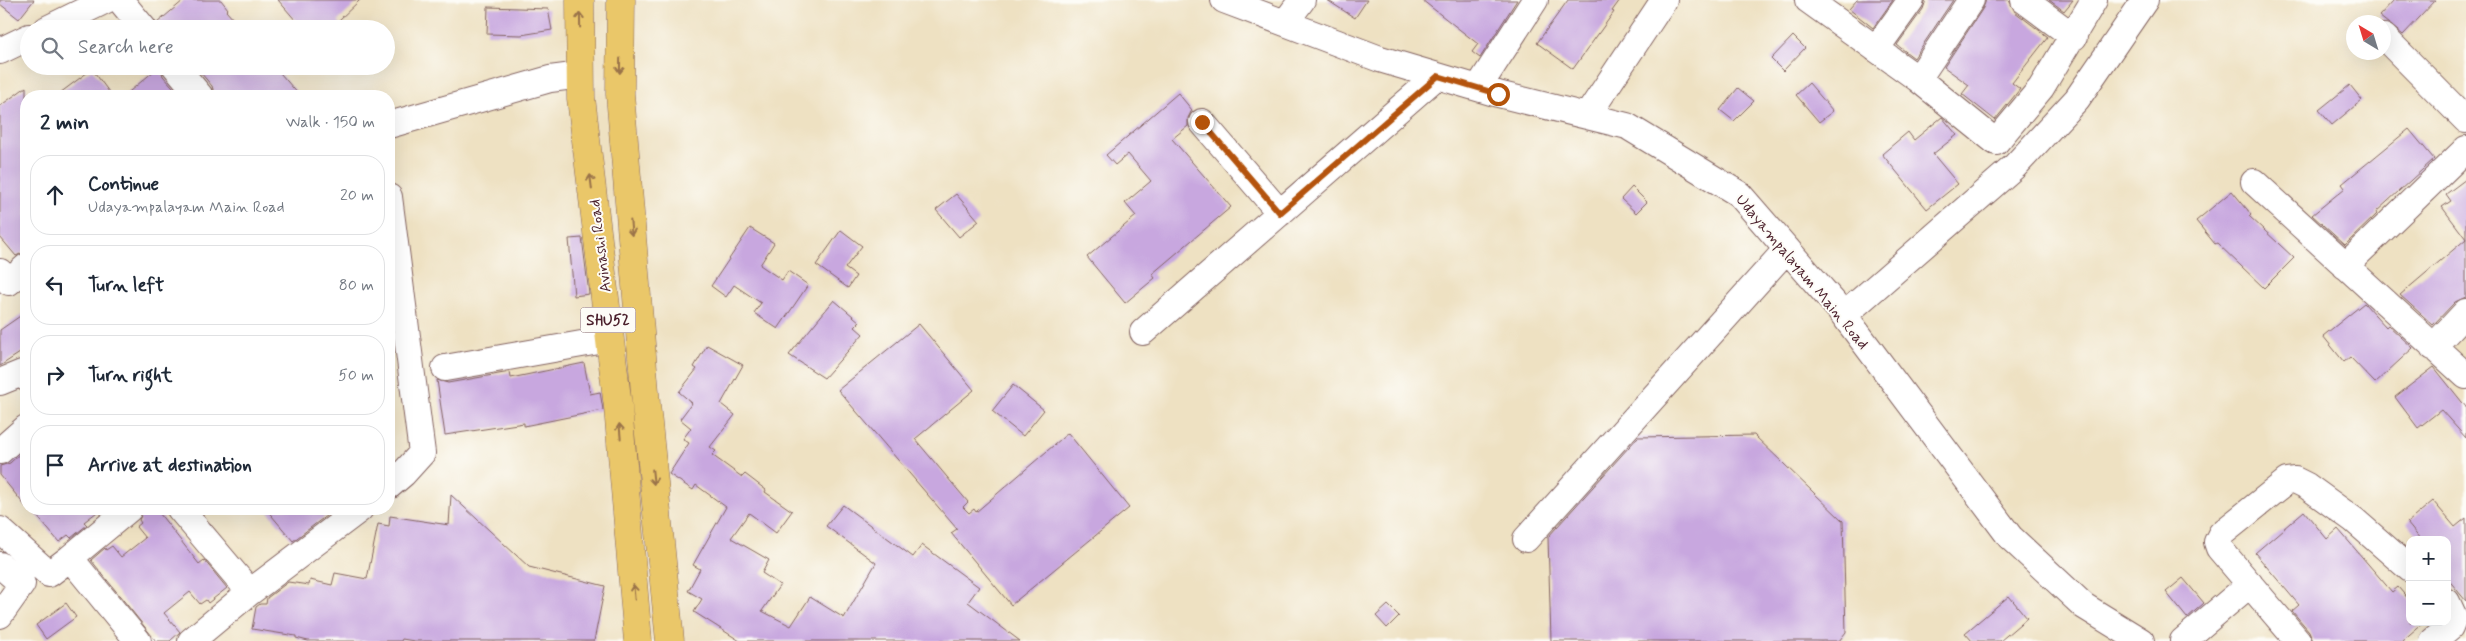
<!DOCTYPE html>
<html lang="en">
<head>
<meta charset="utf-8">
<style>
  body { margin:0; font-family:Mynerve,sans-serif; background:#f2f2f3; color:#1f2937 }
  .controls { position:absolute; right:15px; bottom:15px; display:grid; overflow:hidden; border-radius:10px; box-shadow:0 5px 20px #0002 }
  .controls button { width:45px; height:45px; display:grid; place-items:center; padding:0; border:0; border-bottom:1px solid #e0e1e3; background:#fff; color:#1f2937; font:25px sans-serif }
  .compass { position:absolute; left:2346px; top:15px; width:45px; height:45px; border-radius:50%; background:#fff; box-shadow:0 5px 20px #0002; rotate:322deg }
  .stop { position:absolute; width:15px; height:15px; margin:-11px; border:4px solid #b45309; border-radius:50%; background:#fff }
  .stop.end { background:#b45309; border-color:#fff; box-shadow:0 1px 5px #0008 }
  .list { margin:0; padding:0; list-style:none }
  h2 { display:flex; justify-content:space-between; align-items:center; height:65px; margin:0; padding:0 20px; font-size:21px }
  h2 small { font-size:16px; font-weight:400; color:#747a83 }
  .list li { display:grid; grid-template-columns:32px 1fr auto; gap:15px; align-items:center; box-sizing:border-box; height:80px; margin:0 10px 10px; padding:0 10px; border:1px solid #e0e1e3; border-radius:20px }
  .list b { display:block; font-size:19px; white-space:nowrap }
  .list p { margin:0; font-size:16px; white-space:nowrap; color:#747a83 }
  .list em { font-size:16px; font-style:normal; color:#747a83 }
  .icon { flex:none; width:28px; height:28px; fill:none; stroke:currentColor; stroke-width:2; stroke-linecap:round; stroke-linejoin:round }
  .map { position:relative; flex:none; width:2466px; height:641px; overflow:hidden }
  .search { position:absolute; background:#fff; box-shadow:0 5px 20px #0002; left:20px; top:20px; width:375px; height:55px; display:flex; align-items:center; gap:12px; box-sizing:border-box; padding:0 18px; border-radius:28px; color:#747a83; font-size:19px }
  .panel { position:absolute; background:#fff; box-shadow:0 5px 20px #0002; left:20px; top:90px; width:375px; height:425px; border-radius:20px }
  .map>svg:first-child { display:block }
  .building { fill:#c8a7df }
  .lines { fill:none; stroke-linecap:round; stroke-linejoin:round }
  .minor-casing { stroke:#836360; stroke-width:28 }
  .major-casing { stroke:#836360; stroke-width:29 }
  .minor { stroke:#fff; stroke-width:26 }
  .major { stroke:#eac769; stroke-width:28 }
  .oneway { stroke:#9a734a }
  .route { stroke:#b45309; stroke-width:6 }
  .labels { text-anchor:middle; stroke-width:4; stroke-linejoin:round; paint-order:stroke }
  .shield { fill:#fdfcf7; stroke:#806168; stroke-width:1 }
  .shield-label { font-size:15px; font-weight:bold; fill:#4a1f2b }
  .street-label { font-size:16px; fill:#4a1f2b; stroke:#fdfcf7 }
</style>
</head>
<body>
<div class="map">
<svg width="2466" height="641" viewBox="0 0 2466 641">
  <rect width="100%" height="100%" fill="#fdfcf7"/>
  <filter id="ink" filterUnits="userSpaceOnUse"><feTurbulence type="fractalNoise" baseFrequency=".02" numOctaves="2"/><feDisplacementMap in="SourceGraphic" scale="10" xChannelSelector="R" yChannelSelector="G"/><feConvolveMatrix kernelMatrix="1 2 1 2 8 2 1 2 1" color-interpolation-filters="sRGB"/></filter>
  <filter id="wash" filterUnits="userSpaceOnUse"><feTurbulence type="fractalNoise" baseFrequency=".0096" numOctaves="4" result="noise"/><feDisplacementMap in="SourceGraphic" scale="20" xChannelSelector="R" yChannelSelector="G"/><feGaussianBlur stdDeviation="1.12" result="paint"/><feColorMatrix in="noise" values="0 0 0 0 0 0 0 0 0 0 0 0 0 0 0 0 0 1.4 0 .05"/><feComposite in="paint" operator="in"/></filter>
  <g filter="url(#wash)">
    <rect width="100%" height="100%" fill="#eee1c2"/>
    <g id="blocks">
      <path class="building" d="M0,0H34L19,19L0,4Z
        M184,0H221L228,9L226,11L242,29H159L157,23Z
        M278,0H360L338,21L344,29H303Z
        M1327,0H1367L1355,18Z
        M1422,0H1517L1480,58L1472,52L1478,44Z
        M1568,0H1620L1612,11L1614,12L1573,69L1537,43Z
        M1857,0H1893L1873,28L1849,9Z
        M1926,0H1953L1914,58L1897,45L1923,9Z
        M1986,0H2009L2015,12L2048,37L2012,83L2020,89L1995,120L1962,94L1969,85L1944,67L1983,8Z
        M2049,0H2073L2064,11Z
        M2394,0H2436L2403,35L2379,16Z
        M488,7L548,9L552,30L521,35L487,34Z
        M1793,36L1805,48L1783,71L1771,59Z
        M160,66L163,76L181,96H124Z
        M195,66H274L300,96H215L212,86Z
        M92,69L112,96H56Z
        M1809,83L1833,111L1819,122L1796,95Z
        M2350,85L2362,100L2332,125L2319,110Z
        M26,87V251L16,256L0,237V106Z
        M1738,88L1754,101L1734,121L1720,110Z
        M1178,93L1192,110L1188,118V126L1172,139L1231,207L1152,274L1155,278L1125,303L1087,257L1136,216L1125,203L1151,181L1128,154L1115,165L1106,155Z
        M1942,117L1957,135L1933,154L1958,184L1927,209L1882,154L1908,132L1914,140Z
        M2409,129L2434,159L2376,212L2377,214L2345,245L2312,215L2345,188L2342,184Z
        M2466,179V239L2442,207L2451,201L2446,194Z
        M1632,187L1647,202L1636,213L1621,199Z
        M2232,191L2251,214L2249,216L2294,258L2264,288L2217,243L2215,244L2196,221Z
        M956,194L979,221L959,237L936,210Z
        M750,228L774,243L760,265L782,280L788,271L808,285L778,329L754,313L761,303L734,285L726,297L711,286Z
        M841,230L862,246L845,268L856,276L848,288L816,265Z
        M582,238L589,294L574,296L569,239Z
        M2466,239V297L2455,302L2433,325L2400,295Z
        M834,300L860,322L855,327L863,334L824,378L789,355Z
        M2364,303L2386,327L2388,325L2413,348L2375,383L2350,357L2344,362L2323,336Z
        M26,312V349L0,366V330Z
        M919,324L974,390L915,439L968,502L963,507L969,513L974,509L976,512L1068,433L1129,508L1011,605L951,533L957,529L838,390Z
        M707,345L743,365L721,404L735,415L710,447L716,451L712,455L742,477L745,474L766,490L765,492L792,511L776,533L749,513L731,538L769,560L762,573L780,585L762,611L791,626L810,597L844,618L876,563L826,526L843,505L913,557L922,545L979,587L968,602L1020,641H740L694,612L702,599L688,591L700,569L693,565L726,507L696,485L693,490L669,474L689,443L683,439L691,428L680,419L692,403L679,392L697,369L694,367Z
        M584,363L590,394L600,392L603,410L524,426V423L445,435L437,380L448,383L510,372L511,378Z
        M2434,367L2466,407V438L2441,410L2418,428L2395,397Z
        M1013,385L1044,410L1023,436L992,411Z
        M1754,435L1843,521L1846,632L1839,641H1551L1548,537L1638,437Z
        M26,448V507L0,475V466L10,463Z
        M451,495L529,567L605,586L594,641H414L402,639L401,641H308L296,638V636L252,629L256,607L260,604H266L267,598L288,582L309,585L310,580L332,585L335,573L367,579L378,524L389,526L390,516L449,525Z
        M2433,501L2455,527L2466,518V601L2447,578V540H2421L2407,523Z
        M31,509H101L84,522L87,525L71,538L68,535L59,542Z
        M144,509H156L199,564L204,560L227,588L208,603L206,600L200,604L190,592L164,613L180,632L170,641H156L91,560L105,548L106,550L112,546L121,557L145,538L136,527L141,523L139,520Z
        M266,509H335L293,541Z
        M2304,511L2327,539L2338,529L2392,592L2398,587L2410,601V622H2424L2402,641H2313L2309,631L2292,611L2299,605L2255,553Z
        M2183,578L2204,603L2187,618L2166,592Z
        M2009,596L2027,618L2000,641H1972L1965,633Z
        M66,603L76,617L46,639L36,625Z
        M1388,605L1399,616L1387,628L1376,616Z"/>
    </g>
  </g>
  <g filter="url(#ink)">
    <use href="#blocks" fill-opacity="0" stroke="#836360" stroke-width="1"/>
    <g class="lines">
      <g class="minor-casing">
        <path id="minor" d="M120,0L144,29
          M1224,0L1380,59L1498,94L1627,126L1739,194L1840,310L2010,537L2084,606L2141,641
          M1808,0L1918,79L1996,142L2041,88L2094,0
          M2024,0L2074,37
          M1285,23L1302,0
          M47,29L106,0
          M2384,37L2466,120
          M1876,49L1911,0
          M0,51L29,37
          M175,66L200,96
          M1918,79L1971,0
          M1478,88L1535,0
          M1587,116L1664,0
          M1202,122L1280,213
          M389,125L550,79L581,75
          M2254,182L2466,376
          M389,197L422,453L403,474L389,486
          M2345,266L2466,149
          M0,272L9,282L26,267
          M1844,315L2015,166L2077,99L2145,0
          M1143,332L1437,76
          M2433,347L2466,312
          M445,368L610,339
          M0,382L22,373L26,378
          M0,451L26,428
          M180,509L250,592L191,641
          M0,530L49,574L70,558L138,641
          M1526,539L1787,249
          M70,558L129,509
          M0,565L22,584L0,615
          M250,592L360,509
          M2183,641L2250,584
          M2298,641L2219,548L2217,542L2221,534L2287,481L2295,480L2307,486L2354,520L2410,569
          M2433,641L2450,627L2454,617L2447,602"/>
      </g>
      <g class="major-casing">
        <path id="major" d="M580,0L581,98L618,407L638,641
          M621,0L620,94L646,404L670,641"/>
      </g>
      <use href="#minor" class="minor"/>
      <use href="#major" class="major"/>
    </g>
    <defs><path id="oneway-shaft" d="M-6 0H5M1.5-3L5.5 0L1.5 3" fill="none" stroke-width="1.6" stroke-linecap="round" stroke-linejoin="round" transform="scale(1.25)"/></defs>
    <g class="oneway">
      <use href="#oneway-shaft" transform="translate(580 20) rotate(-91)"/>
      <use href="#oneway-shaft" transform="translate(620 66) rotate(91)"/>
      <use href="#oneway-shaft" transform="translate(591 182) rotate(-97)"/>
      <use href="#oneway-shaft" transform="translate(631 228) rotate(85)"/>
      <use href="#oneway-shaft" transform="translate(620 431) rotate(-95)"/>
      <use href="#oneway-shaft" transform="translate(653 477) rotate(84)"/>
      <use href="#oneway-shaft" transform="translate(634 592) rotate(-95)"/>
    </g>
  </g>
  <g class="lines" filter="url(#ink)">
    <path class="route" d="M1202,122L1280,213L1438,76L1498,94"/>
  </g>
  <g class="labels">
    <rect class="shield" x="580.5" y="307.5" width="55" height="25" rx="4"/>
    <g class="shield-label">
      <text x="608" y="325">SHU52</text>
    </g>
    <g class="street-label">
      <text transform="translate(599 246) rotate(-97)" y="6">Avinashi Road</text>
      <text transform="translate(1803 271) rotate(50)" y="6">Udayampalayam Main Road</text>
    </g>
  </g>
</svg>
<div class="controls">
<button>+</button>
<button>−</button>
</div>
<svg class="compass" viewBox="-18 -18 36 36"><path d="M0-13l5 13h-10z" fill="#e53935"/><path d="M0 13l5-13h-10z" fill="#747a83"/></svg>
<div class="stop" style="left:1498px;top:94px"></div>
<div class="stop end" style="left:1202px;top:122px"></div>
<div class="search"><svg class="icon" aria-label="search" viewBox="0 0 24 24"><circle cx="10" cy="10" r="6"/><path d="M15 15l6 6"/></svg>Search here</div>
<section class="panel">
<h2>2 min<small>Walk · 150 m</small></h2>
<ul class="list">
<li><svg class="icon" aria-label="ahead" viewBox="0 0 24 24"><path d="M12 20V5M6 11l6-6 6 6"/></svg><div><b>Continue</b><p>Udayampalayam Main Road</p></div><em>20 m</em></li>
<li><svg class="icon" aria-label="left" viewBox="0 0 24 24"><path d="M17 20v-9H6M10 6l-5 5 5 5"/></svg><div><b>Turn left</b></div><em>80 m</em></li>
<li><svg class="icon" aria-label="right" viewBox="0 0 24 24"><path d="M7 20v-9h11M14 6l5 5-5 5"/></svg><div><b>Turn right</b></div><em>50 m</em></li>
<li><svg class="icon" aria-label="arrive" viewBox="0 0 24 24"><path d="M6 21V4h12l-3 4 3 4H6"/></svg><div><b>Arrive at destination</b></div></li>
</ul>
</section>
</div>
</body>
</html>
